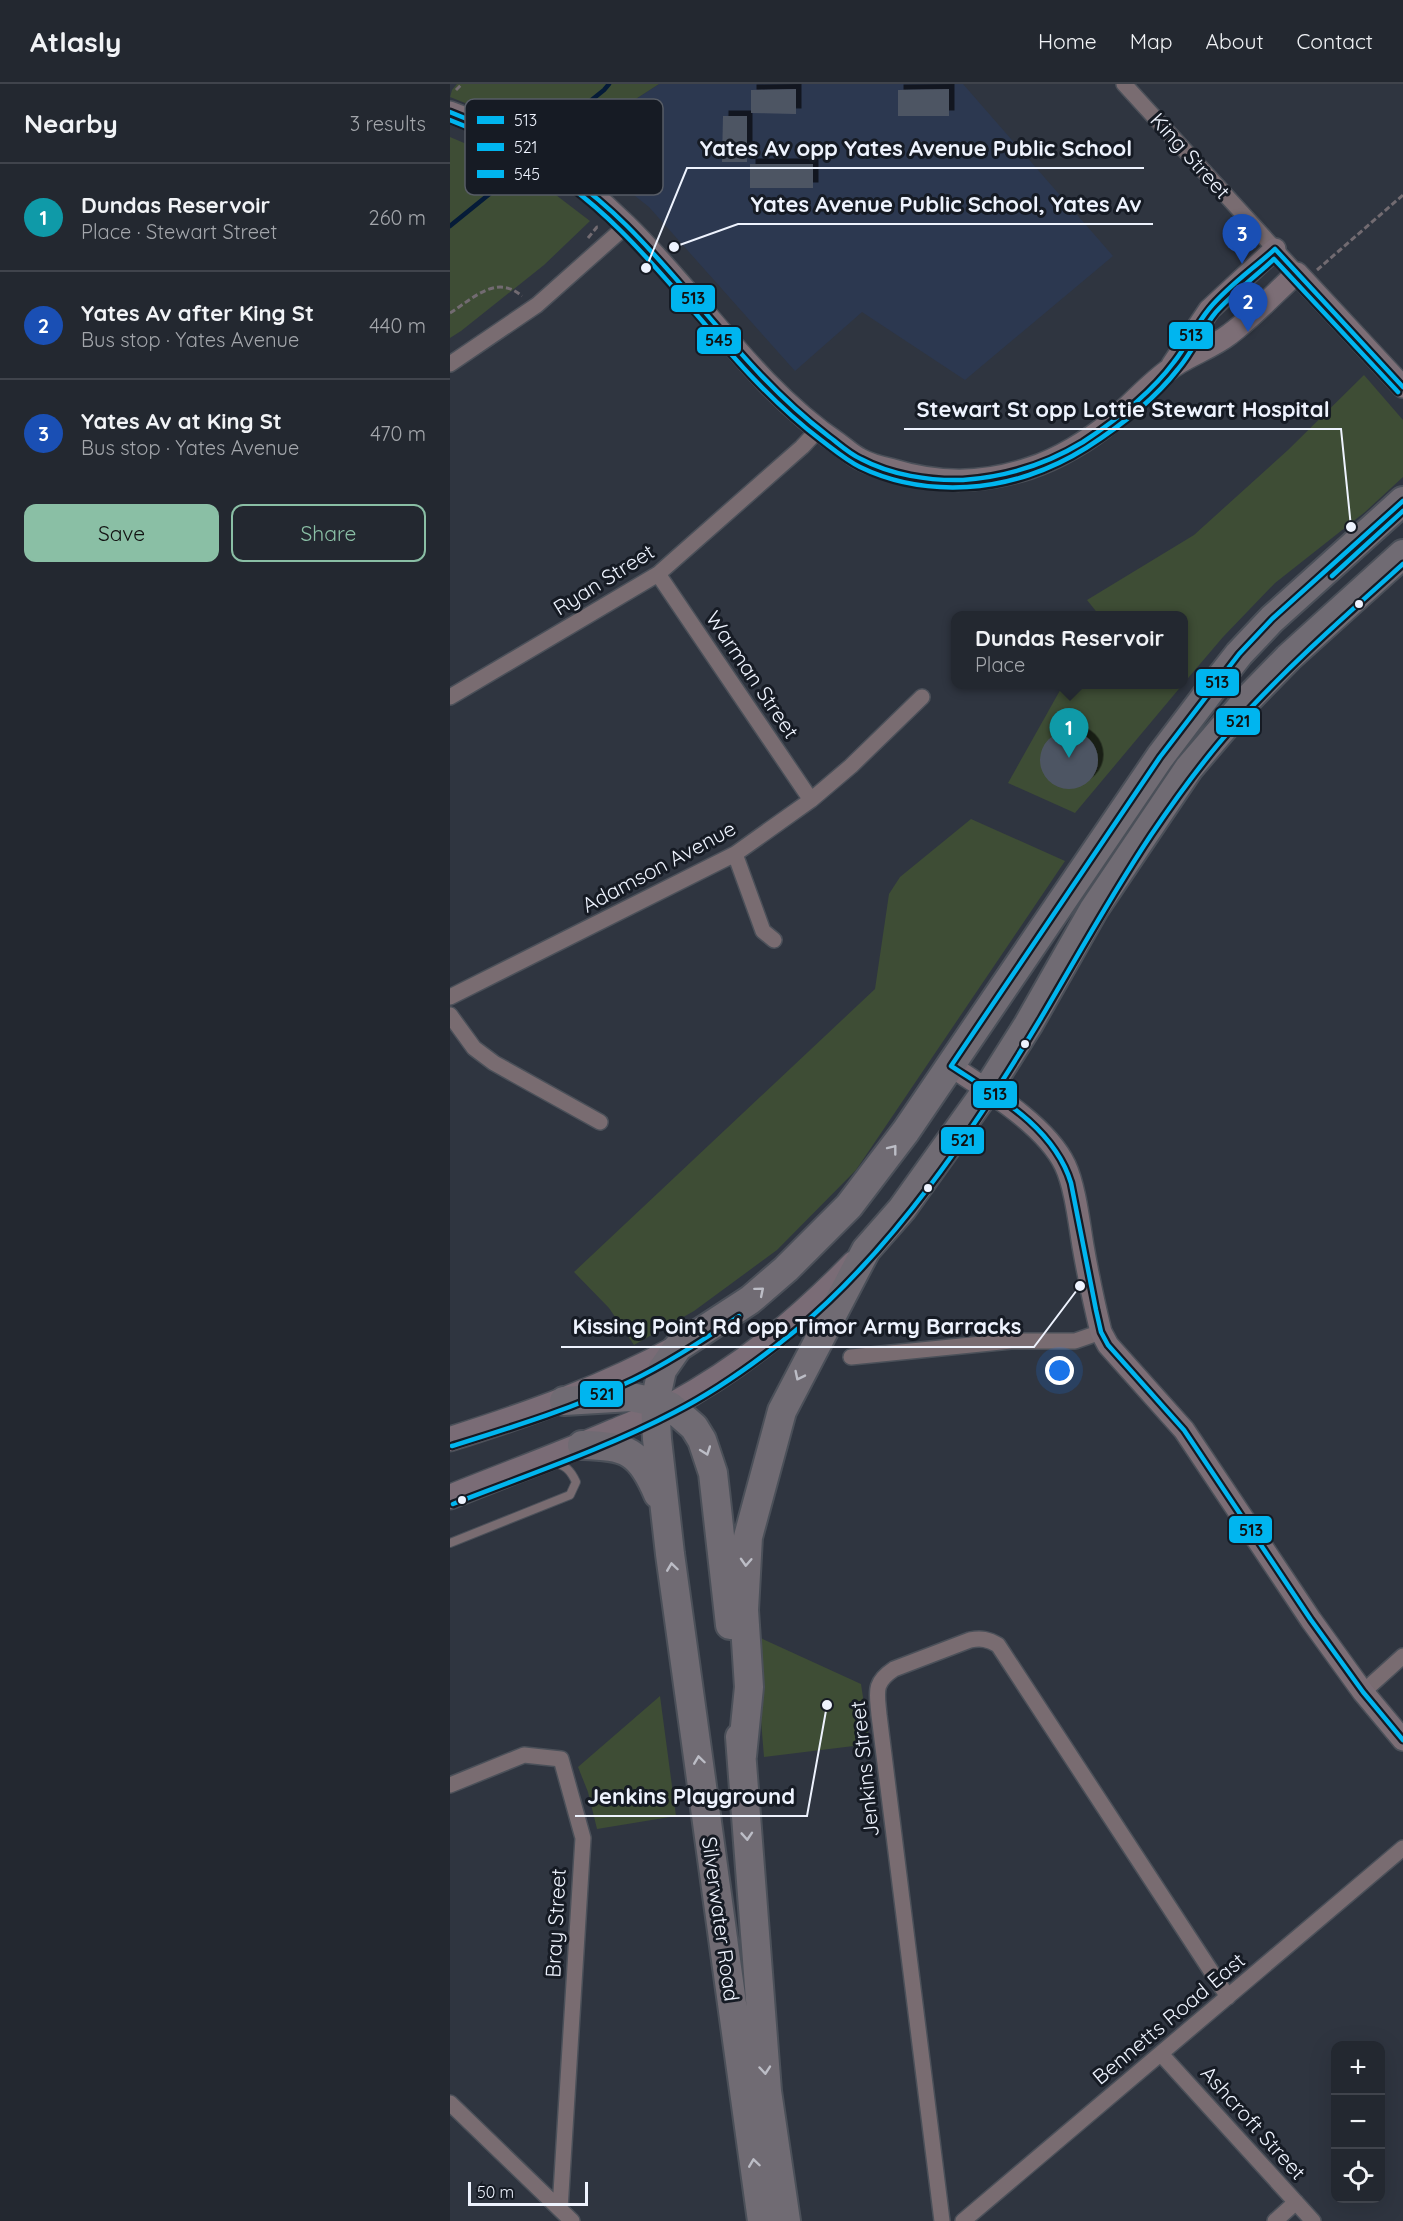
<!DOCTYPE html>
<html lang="en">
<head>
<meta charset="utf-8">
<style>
  body { margin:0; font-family:Quicksand,sans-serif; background:#2f343c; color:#f1f3f6 }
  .controls { position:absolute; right:18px; bottom:18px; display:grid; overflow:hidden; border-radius:12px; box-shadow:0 6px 24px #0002 }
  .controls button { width:54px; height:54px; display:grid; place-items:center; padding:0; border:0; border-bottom:2px solid #40444c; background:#232830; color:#f1f3f6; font:30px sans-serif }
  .scale { position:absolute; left:18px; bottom:15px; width:120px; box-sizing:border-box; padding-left:6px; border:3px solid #eef3fe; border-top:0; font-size:16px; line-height:21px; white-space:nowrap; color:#eef3fe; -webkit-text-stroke:4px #161b24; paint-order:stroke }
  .you { position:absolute; left:610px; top:1287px; width:21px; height:21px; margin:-15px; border:4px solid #fff; border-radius:50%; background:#1a73e8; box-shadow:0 0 0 9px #1a73e833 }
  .badge { display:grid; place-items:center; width:39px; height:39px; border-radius:50%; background:#8abfa5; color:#fff; font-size:20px; font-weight:700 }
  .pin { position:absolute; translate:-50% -50px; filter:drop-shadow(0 2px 3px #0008) }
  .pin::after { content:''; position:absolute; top:32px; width:21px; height:18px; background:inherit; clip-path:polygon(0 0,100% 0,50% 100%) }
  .popup { position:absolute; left:501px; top:527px; width:237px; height:78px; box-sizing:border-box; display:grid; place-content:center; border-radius:12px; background:#232830; filter:drop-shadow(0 2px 4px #0005); font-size:20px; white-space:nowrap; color:#a3a6ab }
  .popup b { font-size:22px; color:#f1f3f6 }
  .popup::after { content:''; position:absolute; left:50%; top:100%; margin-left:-12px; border:12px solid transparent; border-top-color:#232830 }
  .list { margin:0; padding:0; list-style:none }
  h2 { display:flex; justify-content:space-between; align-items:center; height:78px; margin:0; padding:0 24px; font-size:26px }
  h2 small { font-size:20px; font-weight:400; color:#a3a6ab }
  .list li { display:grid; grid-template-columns:39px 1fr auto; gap:18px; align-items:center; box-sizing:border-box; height:108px; padding:0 24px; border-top:2px solid #40444c }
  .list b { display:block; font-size:22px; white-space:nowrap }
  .list p { margin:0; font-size:20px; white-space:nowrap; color:#a3a6ab }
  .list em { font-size:20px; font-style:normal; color:#a3a6ab }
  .actions { display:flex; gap:12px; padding:18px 24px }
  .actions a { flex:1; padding:14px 0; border:2px solid #8abfa5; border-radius:12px; text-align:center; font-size:21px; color:#8abfa5 }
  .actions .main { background:#8abfa5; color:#111 }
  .icon { flex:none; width:33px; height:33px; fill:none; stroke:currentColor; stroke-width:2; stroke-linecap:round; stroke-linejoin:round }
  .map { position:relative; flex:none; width:953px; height:2137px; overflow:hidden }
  header { display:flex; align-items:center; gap:36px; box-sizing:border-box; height:84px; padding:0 30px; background:#232830; border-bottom:2px solid #40444c }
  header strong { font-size:28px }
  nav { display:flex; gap:33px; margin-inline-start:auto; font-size:21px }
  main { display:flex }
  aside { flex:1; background:#232830 }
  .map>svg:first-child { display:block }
  .built { fill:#2c3850 }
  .green { fill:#3e4d35 }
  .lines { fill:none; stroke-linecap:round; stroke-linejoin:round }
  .stream { stroke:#051b38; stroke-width:4.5 }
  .building { fill:#4e5564; filter:url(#shadow) }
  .lane-casing { stroke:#4b5059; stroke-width:10 }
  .street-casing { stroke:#4b5059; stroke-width:18 }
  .secondary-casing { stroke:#4b5059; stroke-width:24 }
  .primary-casing { stroke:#4b5059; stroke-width:27 }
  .highway-casing { stroke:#4b5059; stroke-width:32 }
  .path { stroke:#726b71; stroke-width:3; stroke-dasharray:6 3; stroke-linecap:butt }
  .lane { stroke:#796c71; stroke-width:8 }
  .street { stroke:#796c71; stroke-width:15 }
  .secondary { stroke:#7c6e76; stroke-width:21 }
  .primary { stroke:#7a6c76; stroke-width:24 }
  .highway { stroke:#706b73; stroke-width:28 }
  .bus-1-casing { stroke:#161b24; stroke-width:9 }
  .bus-2-casing { stroke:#161b24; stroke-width:9 }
  .bus-3-casing { stroke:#161b24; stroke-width:9 }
  .bus-1 { stroke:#00b5ef; stroke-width:4.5 }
  .bus-2 { stroke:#00b5ef; stroke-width:4.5 }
  .bus-3 { stroke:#00b5ef; stroke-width:4.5 }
  .oneway { stroke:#bcbdc6 }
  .bus-dot { fill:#eef3fe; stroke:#161b24; stroke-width:2 }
  .labels { text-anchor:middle; stroke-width:6; stroke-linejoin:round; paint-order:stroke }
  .street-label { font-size:21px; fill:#eef3fe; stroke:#161b24 }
  .key { fill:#161b24; stroke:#575c65; stroke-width:1.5 }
  .key-label { font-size:16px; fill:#eef3fe }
  .leader { fill:none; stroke:#eef3fe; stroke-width:2 }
  .callout-dot { fill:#eef3fe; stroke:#161b24; stroke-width:2 }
  .callout-label { font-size:22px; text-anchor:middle; font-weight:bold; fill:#eef3fe; stroke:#161b24; stroke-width:6; stroke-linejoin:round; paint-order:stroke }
  .line-badge { stroke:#161b24; stroke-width:2 }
  .pale-badge-label { font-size:16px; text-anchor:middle; font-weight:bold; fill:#111 }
</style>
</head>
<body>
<header>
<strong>Atlasly</strong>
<nav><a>Home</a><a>Map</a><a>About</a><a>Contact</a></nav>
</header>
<main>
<aside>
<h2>Nearby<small>3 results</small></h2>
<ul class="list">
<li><span class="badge" style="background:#0f9aa8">1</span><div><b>Dundas Reservoir</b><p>Place · Stewart Street</p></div><em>260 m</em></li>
<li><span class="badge" style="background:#1a4fb4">2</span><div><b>Yates Av after King St</b><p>Bus stop · Yates Avenue</p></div><em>440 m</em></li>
<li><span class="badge" style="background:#1a4fb4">3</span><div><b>Yates Av at King St</b><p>Bus stop · Yates Avenue</p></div><em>470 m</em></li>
</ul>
<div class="actions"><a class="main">Save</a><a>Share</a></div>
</aside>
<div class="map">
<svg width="953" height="2137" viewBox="0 0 953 2137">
  <defs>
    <filter id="shadow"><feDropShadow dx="5.5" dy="-5.5" stdDeviation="0" flood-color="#0009"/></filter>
  </defs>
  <rect width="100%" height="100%" fill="#2f3540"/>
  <path class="built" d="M209,0H513L663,172L515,296L412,228L345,287L199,123L118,59Z"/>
  <path class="green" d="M7,0H209L108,65L45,31L0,13L2,6Z
    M0,53L68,82L140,137L94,181L11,247L0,254Z
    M914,291L953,336V393L915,428L825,499L773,553L733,600V532L649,531L637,516L744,451L838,366Z
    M733,600L625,729L558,699L613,601Z
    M521,735L615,777L406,1086L327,1166L244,1227L184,1261L159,1224L124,1188L425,905L439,810L450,793Z
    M304,1551L411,1600L420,1660L314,1673Z
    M210,1612L226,1732L147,1745L138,1708L128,1683Z"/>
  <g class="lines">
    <path class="stream" d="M103,47L154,6L159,0
      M0,142L69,86"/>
  </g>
  <path class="building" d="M346,5V30L301,29V6Z
    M499,5V32H448V6Z
    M273,32H297V78H272Z
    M300,80H363V104H300Z
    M590 676a29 29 0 1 1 58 0a29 29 0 1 1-58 0Z"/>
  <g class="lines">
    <g class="lane-casing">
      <path id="lane" d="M0,1459L120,1411L126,1398C121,1387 115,1380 103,1379"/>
    </g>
    <g class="street-casing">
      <path id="street" d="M674,0L847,189
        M0,280L87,221L177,141
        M208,490L361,716
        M0,613L208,490L352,363L368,346
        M285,770L313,847L324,856
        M0,913L285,770L361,716L401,682L472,613
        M0,931L24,964L44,979L150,1038
        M401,1273L561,1257H625L651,1248
        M913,1608L953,1572
        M0,1701L74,1671L111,1675L133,1754L110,2125
        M711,1970L863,2137
        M0,2019L122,2137
        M492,2137L429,1631C427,1608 423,1599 444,1585L520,1556C531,1554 538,1555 548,1561L778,1913
        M513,2137L953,1764
        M825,2137L846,2118"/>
    </g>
    <g class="secondary-casing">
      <path id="secondary" d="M0,28C69,53 124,90 176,141C249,212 303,302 389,360C396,365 402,371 410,375C419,380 430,383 440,385C489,400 531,400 580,384C608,375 639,356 662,337C680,321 697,302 717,287C736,272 761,265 780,250C804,232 825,209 847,189L953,303
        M722,281L759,226L825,165
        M501,982C537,1006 596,1041 615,1081C625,1102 629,1138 633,1162C638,1191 644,1219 651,1248L658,1261L734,1346L861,1536L913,1608L953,1656"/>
    </g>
    <g class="primary-casing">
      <path id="primary" d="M0,1355C79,1330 155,1303 228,1263
        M0,1413C54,1391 109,1371 162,1348C181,1340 202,1332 220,1322C292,1283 347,1237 404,1179"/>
    </g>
    <g class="highway-casing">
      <path id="highway" d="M114,1317L181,1313L205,1318L220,1322L244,1343L252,1356L263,1389L280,1541
        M132,1361C177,1362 190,1367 208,1410
        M290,1653L317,2007L336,2137
        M292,1672L299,1603L294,1526L298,1453L332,1327L416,1166L452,1125L537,1006L578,941L644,825L739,684L798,615L838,574L953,470
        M312,2137L220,1470L207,1355L205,1318L212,1286L228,1263L300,1216L336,1185L399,1122L456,1047L710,673L760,607L789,570L822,535L953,417"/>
    </g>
    <path class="path" d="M6,6L12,0
      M138,154L147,143H150
      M867,186L953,111
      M0,229C24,214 46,190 72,212"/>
    <use href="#lane" class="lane"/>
    <use href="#street" class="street"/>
    <use href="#secondary" class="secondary"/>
    <use href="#primary" class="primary"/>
    <use href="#highway" class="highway"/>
    <g class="bus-1-casing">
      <path id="bus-1" d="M0,28C67,54 125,91 176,141C245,209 299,292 377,351C388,359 398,369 411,375C441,391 479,397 513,396C555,393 597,380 633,358C665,337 701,309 724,278C737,262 745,242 759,225C778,202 803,185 825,165L953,303
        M953,417L822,535L789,570L710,673L501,982C547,1012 604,1043 621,1099L646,1226L651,1248L658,1261L734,1346L861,1536L913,1608L953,1656"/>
    </g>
    <g class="bus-2-casing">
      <path id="bus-2" d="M882,492L953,427
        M2,1362C63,1343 125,1324 183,1296C220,1278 255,1255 289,1232
        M3,1420C77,1391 155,1365 225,1328C268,1306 308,1277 345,1247C444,1165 525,1044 591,934C627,873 661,811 701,751C726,714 753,676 784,642C836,584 895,532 953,480"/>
    </g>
    <g class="bus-3-casing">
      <path id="bus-3" d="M0,36C65,61 122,98 171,147C240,215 293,297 371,356C383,365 396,376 410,383C443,399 481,405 517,403C559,401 601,386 636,364C669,343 704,316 728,285C743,268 751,246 766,228C783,209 805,193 824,175L948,308"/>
    </g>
    <use href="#bus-1" class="bus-1"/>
    <use href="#bus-2" class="bus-2"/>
    <use href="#bus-3" class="bus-3"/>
  </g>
  <defs><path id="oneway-chevron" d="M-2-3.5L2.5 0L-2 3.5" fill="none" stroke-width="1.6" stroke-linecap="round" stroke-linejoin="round" transform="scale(1.5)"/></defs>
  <g class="oneway">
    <use href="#oneway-chevron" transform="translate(443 1065) rotate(-52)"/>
    <use href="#oneway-chevron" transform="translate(310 1207) rotate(-40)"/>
    <use href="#oneway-chevron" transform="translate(349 1292) rotate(116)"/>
    <use href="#oneway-chevron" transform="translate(256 1367) rotate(70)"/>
    <use href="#oneway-chevron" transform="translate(296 1478) rotate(93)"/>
    <use href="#oneway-chevron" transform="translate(222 1483) rotate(-98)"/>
    <use href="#oneway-chevron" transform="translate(249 1676) rotate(-98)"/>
    <use href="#oneway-chevron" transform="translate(297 1752) rotate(86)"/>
    <use href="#oneway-chevron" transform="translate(315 1986) rotate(85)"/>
    <use href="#oneway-chevron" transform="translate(304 2079) rotate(-98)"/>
  </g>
  <g class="bus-dot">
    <circle cx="909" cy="520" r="5"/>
    <circle cx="575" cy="960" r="5"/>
    <circle cx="478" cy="1104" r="5"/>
    <circle cx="12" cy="1416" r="5"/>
  </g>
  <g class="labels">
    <g class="street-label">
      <text transform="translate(740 72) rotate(48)" y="7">King Street</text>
      <text transform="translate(154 496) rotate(-32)" y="7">Ryan Street</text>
      <text transform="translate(302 591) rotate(56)" y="7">Warman Street</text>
      <text transform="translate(209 783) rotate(-28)" y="7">Adamson Avenue</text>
      <text transform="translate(415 1685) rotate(-96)" y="7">Jenkins Street</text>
      <text transform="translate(270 1835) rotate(82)" y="7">Silverwater Road</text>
      <text transform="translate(106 1839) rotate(-87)" y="7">Bray Street</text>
      <text transform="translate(719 1935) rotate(-40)" y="7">Bennetts Road East</text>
      <text transform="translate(803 2039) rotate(48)" y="7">Ashcroft Street</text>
    </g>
  </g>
  <rect x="15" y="15" width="198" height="96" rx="9" class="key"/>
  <rect x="27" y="32" width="27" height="8" fill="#00b5ef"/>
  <rect x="27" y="59" width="27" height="8" fill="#00b5ef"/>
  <rect x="27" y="86" width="27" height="8" fill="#00b5ef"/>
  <g class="key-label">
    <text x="64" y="42">513</text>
    <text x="64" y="69">521</text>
    <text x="64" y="96">545</text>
  </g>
  <path class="leader" d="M196 184L237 84H694M224 163L288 140H703M901 443L891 345H454M630 1202L584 1263H111M377 1621L357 1732H125"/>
  <g class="callout-dot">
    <circle cx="196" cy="184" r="6"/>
    <circle cx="224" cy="163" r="6"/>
    <circle cx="901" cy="443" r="6"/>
    <circle cx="630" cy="1202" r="6"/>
    <circle cx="377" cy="1621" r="6"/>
  </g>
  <g class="callout-label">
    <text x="466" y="72">Yates Av opp Yates Avenue Public School</text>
    <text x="496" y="128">Yates Avenue Public School, Yates Av</text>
    <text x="673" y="333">Stewart St opp Lottie Stewart Hospital</text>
    <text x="347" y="1250">Kissing Point Rd opp Timor Army Barracks</text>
    <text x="241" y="1720">Jenkins Playground</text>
  </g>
  <g class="line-badge">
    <rect x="220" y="200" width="46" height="29" rx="6" fill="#00b5ef"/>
    <rect x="718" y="237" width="46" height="29" rx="6" fill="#00b5ef"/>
    <rect x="246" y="242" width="46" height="29" rx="6" fill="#00b5ef"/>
    <rect x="745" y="584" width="45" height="29" rx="6" fill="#00b5ef"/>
    <rect x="765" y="623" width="46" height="29" rx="6" fill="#00b5ef"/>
    <rect x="522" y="996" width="46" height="29" rx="6" fill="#00b5ef"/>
    <rect x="490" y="1042" width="45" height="29" rx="6" fill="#00b5ef"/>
    <rect x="129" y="1296" width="45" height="28" rx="6" fill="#00b5ef"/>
    <rect x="778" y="1431" width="45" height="29" rx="6" fill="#00b5ef"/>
  </g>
  <g class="pale-badge-label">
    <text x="243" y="220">513</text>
    <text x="741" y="257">513</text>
    <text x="269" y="262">545</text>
    <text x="767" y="604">513</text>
    <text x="788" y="643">521</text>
    <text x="545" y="1016">513</text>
    <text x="513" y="1062">521</text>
    <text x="152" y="1316">521</text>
    <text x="801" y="1452">513</text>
  </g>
</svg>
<div class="controls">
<button>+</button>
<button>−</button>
<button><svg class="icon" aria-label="locate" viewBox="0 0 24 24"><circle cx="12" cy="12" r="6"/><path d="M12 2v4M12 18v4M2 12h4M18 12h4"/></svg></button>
</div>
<div class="scale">50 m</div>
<div class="you"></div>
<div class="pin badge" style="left:619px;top:674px;background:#0f9aa8">1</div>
<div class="popup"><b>Dundas Reservoir</b>Place</div>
<div class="pin badge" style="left:798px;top:248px;background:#1a4fb4">2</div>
<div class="pin badge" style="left:792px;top:180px;background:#1a4fb4">3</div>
</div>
</main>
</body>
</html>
